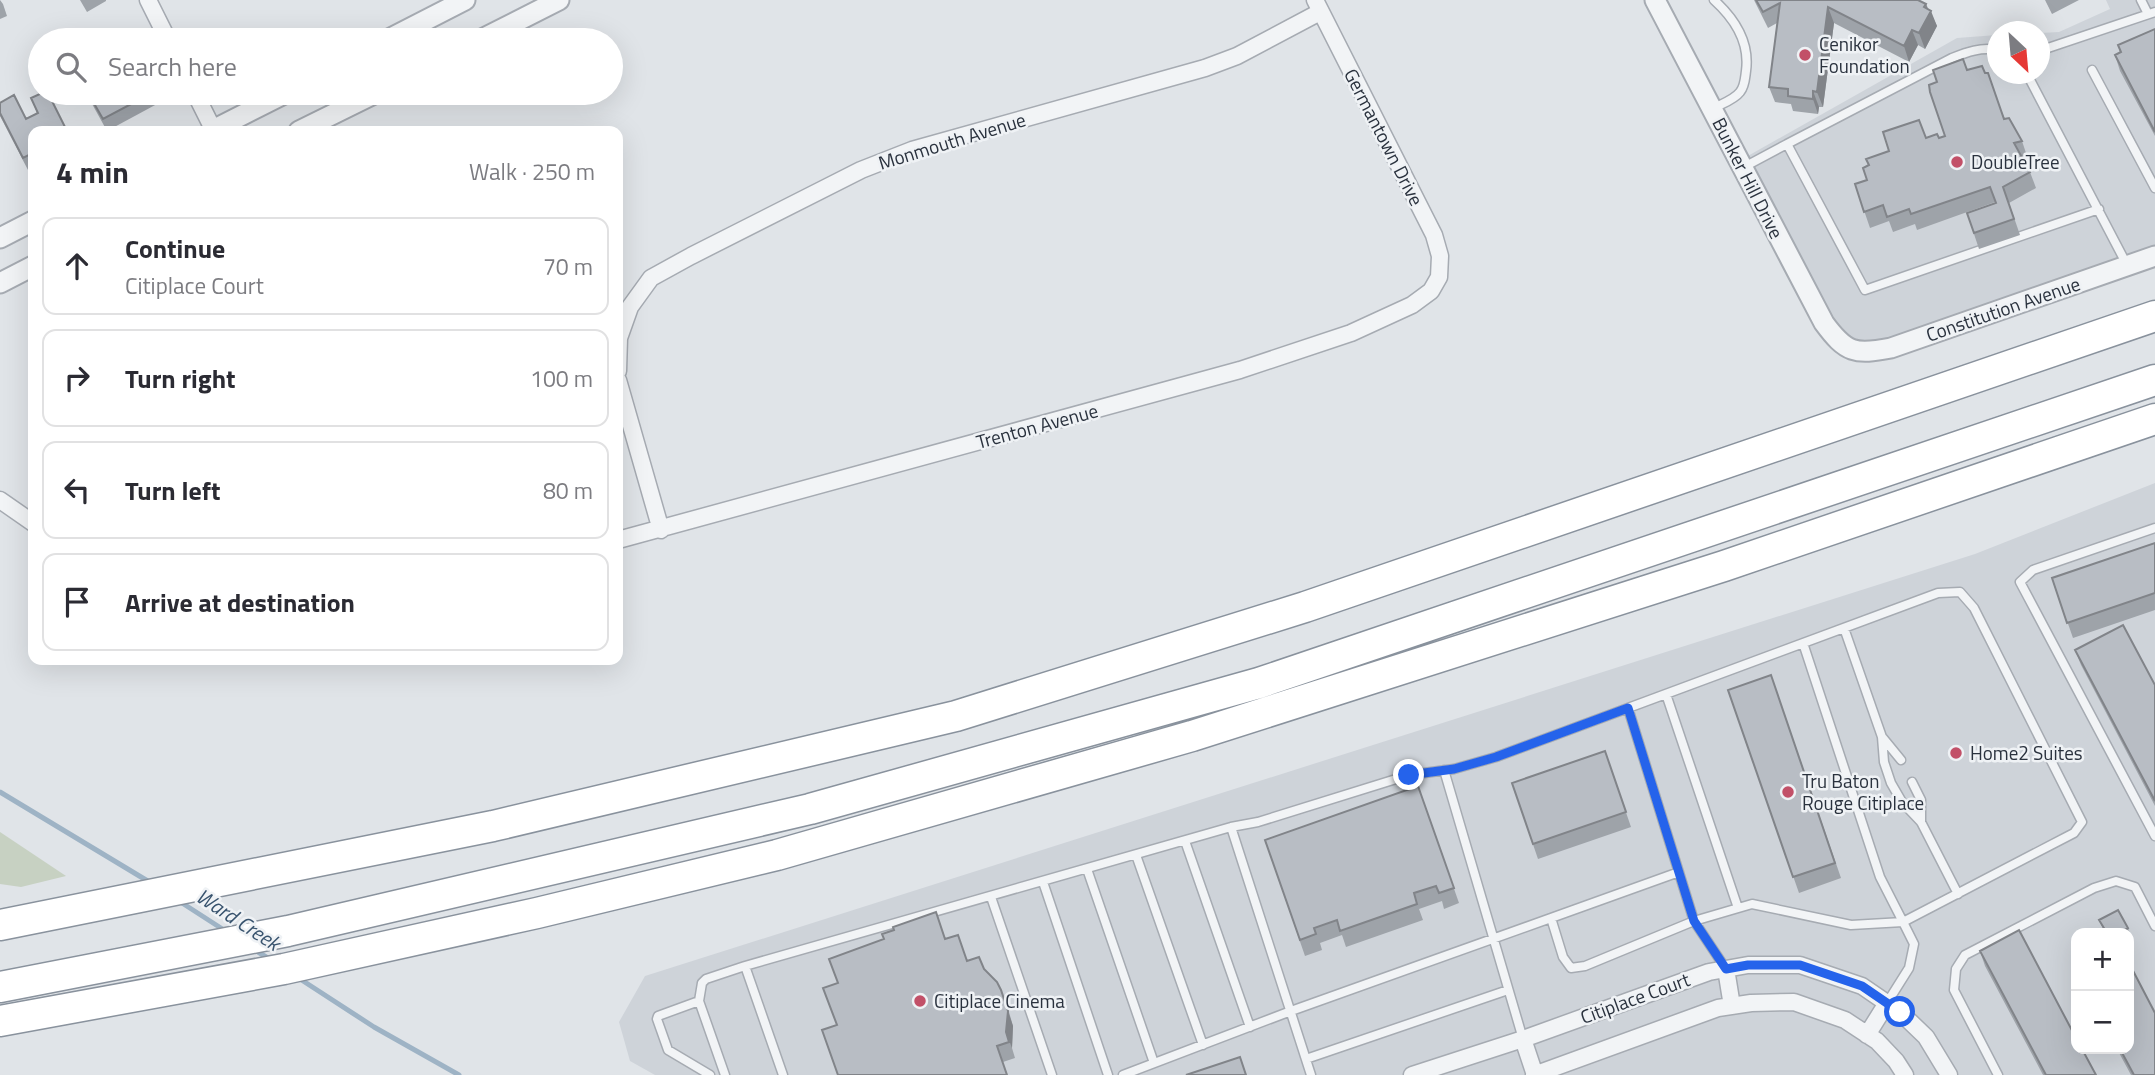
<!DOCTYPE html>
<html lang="en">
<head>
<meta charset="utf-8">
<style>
  body { margin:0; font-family:"Titillium Web",sans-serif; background:#f2f2f3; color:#2b2b33 }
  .controls { position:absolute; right:21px; bottom:21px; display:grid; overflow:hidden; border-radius:14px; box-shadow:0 7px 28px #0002 }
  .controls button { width:63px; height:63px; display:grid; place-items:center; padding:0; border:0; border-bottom:2px solid #e1e1e2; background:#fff; color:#2b2b33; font:35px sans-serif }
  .compass { position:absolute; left:1987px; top:21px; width:63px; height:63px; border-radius:50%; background:#fff; box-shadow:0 7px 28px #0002; rotate:154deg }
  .stop { position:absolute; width:21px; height:21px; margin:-16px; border:5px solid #2563eb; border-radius:50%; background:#fff }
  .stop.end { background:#2563eb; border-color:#fff; box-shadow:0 2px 7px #0008 }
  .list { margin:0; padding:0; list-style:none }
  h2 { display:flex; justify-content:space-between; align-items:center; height:91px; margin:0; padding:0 28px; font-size:30px }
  h2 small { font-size:23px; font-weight:400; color:#7c7c81 }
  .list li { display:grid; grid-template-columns:46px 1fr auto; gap:21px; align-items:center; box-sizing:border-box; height:98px; margin:0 14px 14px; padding:0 14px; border:2px solid #e1e1e2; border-radius:14px }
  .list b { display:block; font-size:26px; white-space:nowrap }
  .list p { margin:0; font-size:23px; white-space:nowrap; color:#7c7c81 }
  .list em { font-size:23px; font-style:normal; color:#7c7c81 }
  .icon { flex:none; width:38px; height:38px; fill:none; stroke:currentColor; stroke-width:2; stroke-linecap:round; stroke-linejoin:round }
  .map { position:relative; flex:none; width:2155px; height:1075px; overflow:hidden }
  .search { position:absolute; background:#fff; box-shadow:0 7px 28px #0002; left:28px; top:28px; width:595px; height:77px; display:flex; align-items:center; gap:18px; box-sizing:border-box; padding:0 24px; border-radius:38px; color:#7c7c81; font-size:26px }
  .panel { position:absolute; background:#fff; box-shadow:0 7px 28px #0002; left:28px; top:126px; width:595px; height:539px; border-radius:14px }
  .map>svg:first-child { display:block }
  .built { fill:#ced3d9; fill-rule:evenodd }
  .green { fill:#c7d1c2 }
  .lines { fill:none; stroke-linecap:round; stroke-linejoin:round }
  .stream { stroke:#9eb3c5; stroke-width:5 }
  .service-casing { stroke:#a6abb2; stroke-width:11 }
  .minor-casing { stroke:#a6abb2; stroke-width:19 }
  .tertiary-casing { stroke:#a6abb2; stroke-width:23 }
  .motorway-casing { stroke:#89929d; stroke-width:33 }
  .service { stroke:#f2f4f6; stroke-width:8 }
  .minor { stroke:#f2f4f6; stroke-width:16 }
  .tertiary { stroke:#f2f4f6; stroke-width:19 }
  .motorway { stroke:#fff; stroke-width:30 }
  .wall { fill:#9ea3a9 }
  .shaded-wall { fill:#818489 }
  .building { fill:#b8bdc4; stroke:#818489; stroke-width:2 }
  .route { stroke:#2563eb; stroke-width:9 }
  .poi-dot { fill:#c25068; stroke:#eff2f5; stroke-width:2.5 }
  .labels { text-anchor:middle; stroke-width:5; stroke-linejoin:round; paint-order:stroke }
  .poi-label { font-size:19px; fill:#2a323e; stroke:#eff2f5; text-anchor:start }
  .street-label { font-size:19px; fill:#2a323e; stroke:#eff2f5 }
  .water-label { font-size:21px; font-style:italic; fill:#38536e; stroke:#eff2f5 }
</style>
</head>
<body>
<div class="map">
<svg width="2155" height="1075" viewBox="0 0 2155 1075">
  <rect width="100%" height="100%" fill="#e0e4e8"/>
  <path class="built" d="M2106,0H2155V254L1867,353L1836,339L1739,161L1957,38L1997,35V74H2039L2040,33L2059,32L2110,9Z
    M2155,483V1075H655L630,1061L619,1022L645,976L1975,554ZM2076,933H2129V1049H2076Z"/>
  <path class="green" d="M0,832L66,876L21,887L0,884Z"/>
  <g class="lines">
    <path class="stream" d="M0,792L151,883
      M179,901L227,932
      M253,949L271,960
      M297,977L374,1027L459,1075"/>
    <g class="service-casing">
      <path id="service" d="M2141,0L2148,14
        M1997,50C1981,47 1967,52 1952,58L1787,144L1865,290L2099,209
        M2039,51L2155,12
        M2092,70L2155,188
        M2027,74L2127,265
        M1712,109C1721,104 1734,100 1740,92C1745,86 1745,78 1746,71C1750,42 1735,19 1714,0
        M1744,167L1787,144
        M2155,528L2033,570L2020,582L2155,836
        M1844,628L1882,737L1884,762L1891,783L1902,802L1921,822L1958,894
        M1666,694L1738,908
        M1628,708L1694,921L1726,969
        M1883,738L1901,760
        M1444,770L1523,1039
        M1912,782L1921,800V822
        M1231,827L1311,1075
        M1185,841L1250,1027
        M1136,855L1203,1045
        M1087,869L1154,1063
        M1043,882L1108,1075
        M991,897L1052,1075
        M1551,918L1679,872
        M699,1001L725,1075
        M1306,1059L1508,990
        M710,1075L668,1050L657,1019L658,1016L699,1001L702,983L706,979L745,966
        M783,1075L745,966L1231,827L1258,822L1409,775L1454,769L1496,757L1938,593L1960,592L1974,608L2082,822L2074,833L1903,922L1914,944L1909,968L1887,1003
        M1123,1075L1291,1011L1551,918L1563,957L1571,968L1585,966L1694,921L1752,904L1851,925L1903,922L1880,877L1803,643
        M1998,1075L1954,990L1956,969L1965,955L2094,888L2116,881L2135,887L2155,926"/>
    </g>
    <g class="minor-casing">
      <path id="minor" d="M148,0L168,40
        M195,93L214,131
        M618,371L619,338L630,307L651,278L691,256L861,170L912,150L1205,68L1237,56L1320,12
        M618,380L661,530
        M0,500L33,523
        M618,540L1240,370L1351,333L1412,305L1431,291L1439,277L1440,256L1434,235L1315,0
        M1726,969L1732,1006
        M1867,1035L1887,1003
        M1523,1039L1535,1075
        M1412,1075L1523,1039L1709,972L1748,965H1800L1862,986L1900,1012L1926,1037L1949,1075
        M1534,1075L1718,1008L1751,1003L1794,1002L1845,1020L1877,1041L1896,1061L1905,1075"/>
    </g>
    <g class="tertiary-casing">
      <path id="tertiary" d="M1655,0L1824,323C1846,353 1855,355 1891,348L2155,256
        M387,40L465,0
        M480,40L559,0
        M211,131L286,93
        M299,131L376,93
        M0,238L33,221
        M0,283L33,266"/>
    </g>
    <g class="motorway-casing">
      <path id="motorway" d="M0,925L493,826L956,716L1305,607L2155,316
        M0,987L288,931L810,809L1259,683L2155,380
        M0,1021L284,969L537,913L777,855L1192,736L1724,566L2155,419"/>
    </g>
    <use href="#service" class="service"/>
    <use href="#minor" class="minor"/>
    <use href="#tertiary" class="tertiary"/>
    <use href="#motorway" class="motorway"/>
  </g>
  <path class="wall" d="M0,0L3,4L7,16L0,19Z
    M80,0H106V1L87,12Z
    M1754,0H1918L1926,4L1937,26L1925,49L1918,45L1909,62L1834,23L1823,107H1819L1818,114L1793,111L1791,104L1775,102L1769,87L1777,23L1768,28Z
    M2045,0H2079L2052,14Z
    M2155,29V136L2120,71L2115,55L2120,52L2118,45Z
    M1967,70L1985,73L2005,119L2022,141L2027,156L2022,158L2030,172L2036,188L2009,203L2020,235L1979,249L1967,213L1996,203L1995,202L1917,230L1915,224L1893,232L1889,221L1870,228L1855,184L1867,180L1926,138H1939L1945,136Z
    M87,93H153L157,104L107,131L91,102Z
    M31,98L67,131H33V167L28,170L0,116V103L26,119L37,113Z
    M2155,543V610L2073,638L2052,578Z
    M2075,650L2155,685V806L2081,665Z
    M1771,675L1841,878L1799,893L1728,690Z
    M1605,751L1631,827L1538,859L1512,783Z
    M1418,786L1459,903L1444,909L1442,901L1419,909L1423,920L1346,947L1342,935L1320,943L1322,950L1305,956L1265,840Z
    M2099,920L2128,928L2131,936L2129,937V933H2105Z
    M884,939H946L967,961L984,969L1007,1005L1013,1026L1012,1048L1015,1058L1003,1062L837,1025L838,983Z
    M1980,951L2096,1075H2043L1985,966Z
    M2117,1049H2129L2155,1075H2131Z"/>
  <path class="shaded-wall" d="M1926,4L1929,14L1931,11L1937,26L1925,49L1919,33Z
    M1828,7L1834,23L1823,107L1817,92Z
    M1912,30L1918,45L1909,62L1904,46Z
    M1813,91L1819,107L1818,114L1813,99Z
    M1001,990L1013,1026L1012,1048L1006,1032Z"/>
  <path class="building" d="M1756,0H1918L1926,4L1924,7L1931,11L1919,33L1912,30L1904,46L1828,7L1817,92L1813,91V99L1788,96V89L1769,87L1780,3L1763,12Z
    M2155,29V132L2115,55L2121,52L2118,45Z
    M1963,59L1967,70L1982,66L1985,73H1988L2004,119L2009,118L2022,141L2014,143L2030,172L2003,187L2014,219L1974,233L1967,213L1996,203L1990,187L1911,214L1909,209L1887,217L1883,205L1864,212L1855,184L1867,180L1863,168L1869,165L1866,159L1889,151L1883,132L1919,120L1926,138L1937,134L1939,138L1945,136L1930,92L1929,85L1937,82L1933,70Z
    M42,93H48L67,131H33V153L23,158L0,113V103L14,95L26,119L38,113L31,98Z
    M88,93H152L103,119Z
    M2155,543V593L2067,623L2052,578Z
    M2123,625L2155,685V801L2075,650Z
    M1771,675L1835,863L1793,877L1728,690Z
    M1605,751L1626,812L1533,844L1512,783Z
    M1418,786L1454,888L1439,893L1436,886L1414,893L1417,904L1340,931L1337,920L1314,928L1316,934L1300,940L1265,840Z
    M2118,910L2128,928L2119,933H2107L2099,920Z
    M936,912L945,939L958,935L967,961L979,957L984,969L997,982L1001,990L1008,1011L1006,1032L1009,1042L997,1046L1007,1075H838L822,1030L837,1025L823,988L838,983L829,959L884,939L882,934L894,930L893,927Z
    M2019,930L2076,1038V1049H2082L2096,1075H2046L1980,951Z
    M2129,963L2155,1013V1075H2134L2120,1049H2129Z
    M1240,1057L1246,1075H1186Z"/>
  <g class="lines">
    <path class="route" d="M1409,775L1454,769L1496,757L1628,708L1694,921L1726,969L1748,965H1800L1862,986L1900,1012"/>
  </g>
  <g class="poi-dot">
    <circle cx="1805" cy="55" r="7"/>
    <circle cx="1957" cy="162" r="7"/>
    <circle cx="1956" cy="753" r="7"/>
    <circle cx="1788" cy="792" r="7"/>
    <circle cx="920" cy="1001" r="7"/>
  </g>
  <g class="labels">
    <g class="poi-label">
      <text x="1819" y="51">Cenikor<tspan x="1819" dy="22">Foundation</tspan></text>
      <text x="1971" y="169">DoubleTree</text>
      <text x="1970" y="760">Home2 Suites</text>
      <text x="1802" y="788">Tru Baton<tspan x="1802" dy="22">Rouge Citiplace</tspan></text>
      <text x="934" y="1008">Citiplace Cinema</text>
    </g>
    <g class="street-label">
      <text transform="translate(1384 137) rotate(63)" y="7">Germantown Drive</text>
      <text transform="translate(952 141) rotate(-17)" y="7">Monmouth Avenue</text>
      <text transform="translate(1748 178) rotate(63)" y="7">Bunker Hill Drive</text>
      <text transform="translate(2003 309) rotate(-19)" y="7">Constitution Avenue</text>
      <text transform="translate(1037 426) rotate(-15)" y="7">Trenton Avenue</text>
      <text transform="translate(1635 998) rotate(-20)" y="7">Citiplace Court</text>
    </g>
    <g class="water-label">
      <text transform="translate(238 920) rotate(33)" y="7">Ward Creek</text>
    </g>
  </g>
</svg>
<div class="controls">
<button>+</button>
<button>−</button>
</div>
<svg class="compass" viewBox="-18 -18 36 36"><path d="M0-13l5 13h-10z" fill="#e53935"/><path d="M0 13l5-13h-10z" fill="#7c7c81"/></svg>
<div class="stop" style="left:1900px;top:1012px"></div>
<div class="stop end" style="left:1409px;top:775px"></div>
<div class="search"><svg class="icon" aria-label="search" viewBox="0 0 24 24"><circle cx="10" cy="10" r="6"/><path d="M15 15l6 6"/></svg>Search here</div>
<section class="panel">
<h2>4 min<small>Walk · 250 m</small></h2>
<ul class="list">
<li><svg class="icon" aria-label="ahead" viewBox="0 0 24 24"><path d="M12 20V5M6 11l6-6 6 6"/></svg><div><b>Continue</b><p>Citiplace Court</p></div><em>70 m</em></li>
<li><svg class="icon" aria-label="right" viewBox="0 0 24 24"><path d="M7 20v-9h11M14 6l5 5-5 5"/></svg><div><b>Turn right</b></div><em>100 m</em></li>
<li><svg class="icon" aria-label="left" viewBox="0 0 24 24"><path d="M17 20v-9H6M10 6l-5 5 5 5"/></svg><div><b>Turn left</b></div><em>80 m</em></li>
<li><svg class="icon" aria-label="arrive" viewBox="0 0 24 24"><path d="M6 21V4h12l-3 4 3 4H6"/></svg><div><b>Arrive at destination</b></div></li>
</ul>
</section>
</div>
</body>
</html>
